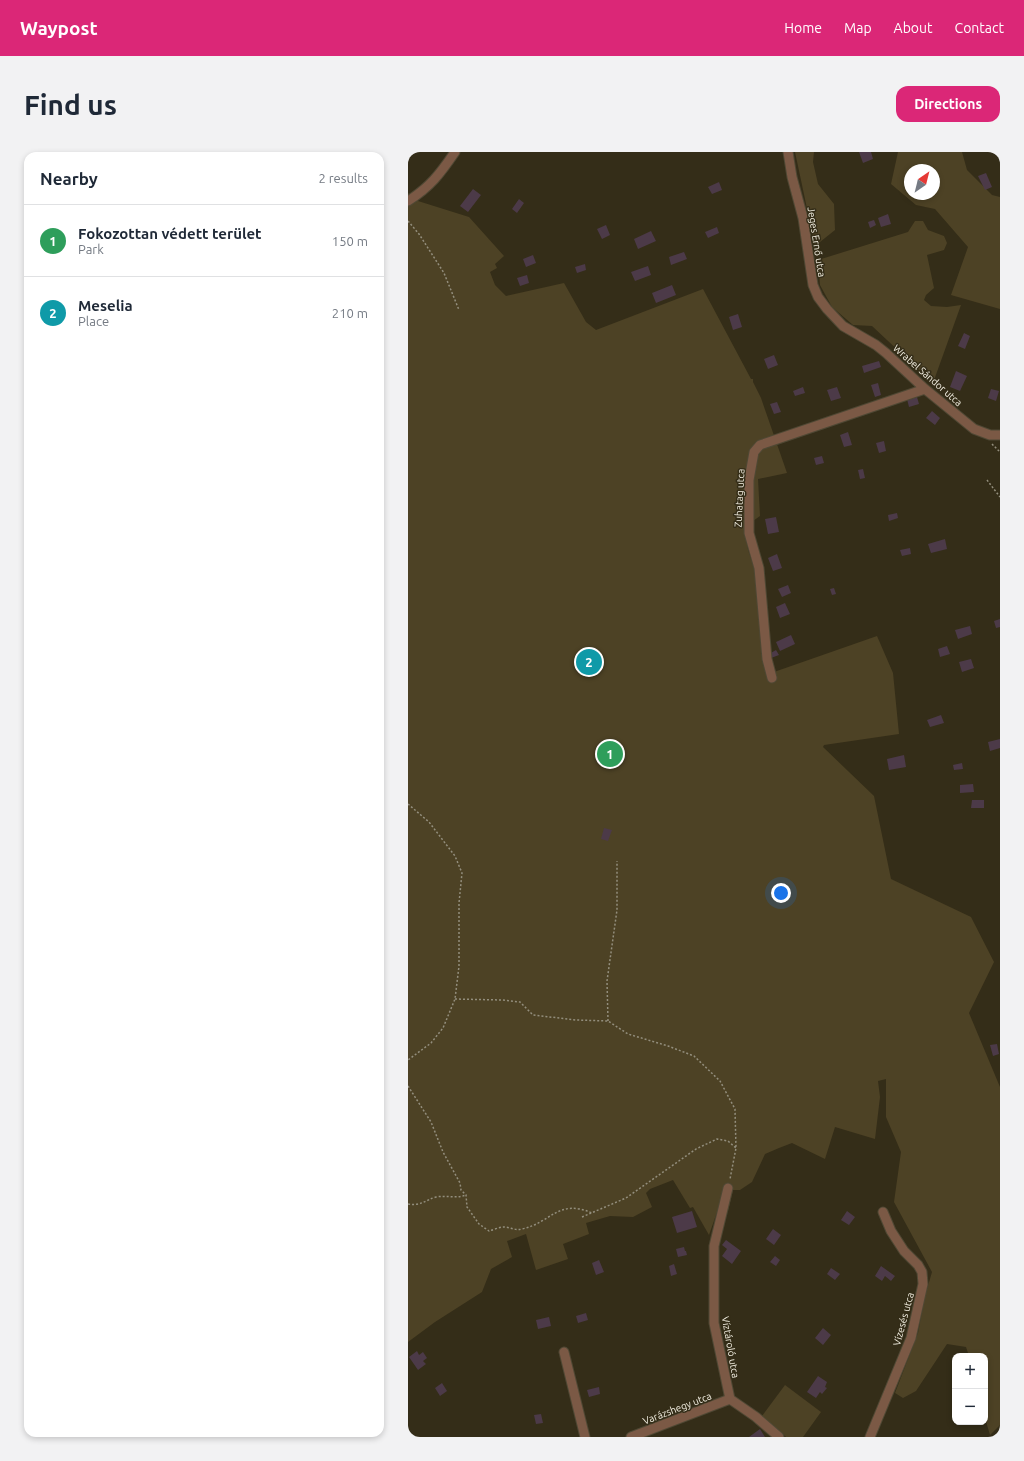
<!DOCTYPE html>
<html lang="en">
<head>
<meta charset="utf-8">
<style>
  body { margin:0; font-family:Ubuntu,sans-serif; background:#f2f2f3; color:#1f2937 }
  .controls { position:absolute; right:12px; bottom:12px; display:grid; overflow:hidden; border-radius:8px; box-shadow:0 2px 6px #0003 }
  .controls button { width:36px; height:36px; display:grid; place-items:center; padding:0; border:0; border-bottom:1px solid #e0e1e3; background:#fff; color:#1f2937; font:20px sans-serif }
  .compass { position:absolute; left:496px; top:12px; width:36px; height:36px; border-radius:50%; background:#fff; box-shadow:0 2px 6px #0003; rotate:35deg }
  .you { position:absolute; left:373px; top:741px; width:14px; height:14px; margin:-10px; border:3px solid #fff; border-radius:50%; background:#1a73e8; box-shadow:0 0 0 6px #1a73e833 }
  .badge { display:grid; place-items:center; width:26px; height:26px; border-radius:50%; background:#db2777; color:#fff; font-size:13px; font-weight:700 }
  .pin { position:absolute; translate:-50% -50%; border:2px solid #fff; box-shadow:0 1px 4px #0006 }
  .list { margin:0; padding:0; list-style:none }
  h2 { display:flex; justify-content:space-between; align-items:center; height:52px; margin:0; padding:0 16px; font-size:17px }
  h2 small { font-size:13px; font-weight:400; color:#747a83 }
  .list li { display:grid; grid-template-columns:26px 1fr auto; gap:12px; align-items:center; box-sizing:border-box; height:72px; padding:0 16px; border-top:1px solid #e0e1e3 }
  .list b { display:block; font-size:15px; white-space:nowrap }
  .list p { margin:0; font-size:13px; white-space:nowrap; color:#747a83 }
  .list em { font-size:13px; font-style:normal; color:#747a83 }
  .map { position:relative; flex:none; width:592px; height:1285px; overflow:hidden; border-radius:12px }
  header { display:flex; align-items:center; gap:24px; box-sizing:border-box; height:56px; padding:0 20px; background:#db2777; color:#fff }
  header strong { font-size:19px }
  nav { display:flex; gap:22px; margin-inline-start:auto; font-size:14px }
  .intro { display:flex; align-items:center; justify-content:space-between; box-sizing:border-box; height:96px; padding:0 24px }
  h1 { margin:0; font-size:28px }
  .button { padding:10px 18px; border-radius:12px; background:#db2777; color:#fff; font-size:14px; font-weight:700 }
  main { display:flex; gap:24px; padding:0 24px }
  aside { flex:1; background:#fff; border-radius:12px; box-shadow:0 2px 6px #0003 }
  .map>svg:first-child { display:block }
  .green { fill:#4d4225; fill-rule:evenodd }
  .building { fill:#4c3a48 }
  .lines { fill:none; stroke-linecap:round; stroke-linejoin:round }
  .minor-casing { stroke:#4f4834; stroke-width:11 }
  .path { stroke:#938e7d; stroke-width:1.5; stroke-dasharray:2 2; stroke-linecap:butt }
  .minor { stroke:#7b5945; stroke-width:9 }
  .labels { text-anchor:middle; stroke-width:3; stroke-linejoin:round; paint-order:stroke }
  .street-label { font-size:10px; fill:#f4f0e3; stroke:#342d18 }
</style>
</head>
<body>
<header>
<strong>Waypost</strong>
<nav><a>Home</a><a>Map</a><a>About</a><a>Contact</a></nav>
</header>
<div class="intro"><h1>Find us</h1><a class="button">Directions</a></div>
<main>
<aside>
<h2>Nearby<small>2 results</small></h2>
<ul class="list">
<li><span class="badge" style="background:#2e9e5b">1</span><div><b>Fokozottan védett terület</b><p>Park</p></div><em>150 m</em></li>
<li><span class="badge" style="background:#0f9aa8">2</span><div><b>Meselia</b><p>Place</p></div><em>210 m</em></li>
</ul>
</aside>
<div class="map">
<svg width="592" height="1285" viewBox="0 0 592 1285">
  <rect width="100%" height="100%" fill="#342d18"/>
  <path class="green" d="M387,0H406L405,10L410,32L426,52L427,78L407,94Z
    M490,0H554L559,18L584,43L592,45V157L543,143L560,95L527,57L508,53L483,32ZM502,18H526V42H502Z
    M0,41L10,49L61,65L96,104L87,112L89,116L82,120L87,133L98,144L156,131L178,170L188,178L295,137L343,227H345V230L353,246L379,321L350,327L352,364L338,374C337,389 340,402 347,415L362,514L366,520L469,484L485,521L491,582L416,593L415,595L466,644L483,727L563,765L586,810L561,861L592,935V1273L582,1283L577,1266V1204H561L558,1195L539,1192L508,1239L495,1246L487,1241L510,1181L517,1144L524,1120L486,1050L493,1000L478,965V927L470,929L472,945L467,987L427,975L417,1007L384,991L371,996L357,1002L344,1030L332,1038H325L320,1059L314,1046L301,1083L285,1055L282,1056L265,1028L242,1037L238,1041L244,1055L225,1065L202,1064L178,1071L181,1082L155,1092L160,1107L128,1118L118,1082L99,1089L104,1105L83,1117L74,1140L27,1170L0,1190Z
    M507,69H515L520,78L536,84L539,91L536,98L519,103L526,136L518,143L516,148L523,154L539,155L553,153L525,231L464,174L445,173L424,155L412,133L410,108L500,80Z
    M377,1233L413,1260L395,1285H378L354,1264Z"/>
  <path class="building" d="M451,0H463L465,7L455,11Z
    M578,21L584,35L577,38L570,24Z
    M311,30L314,38L304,42L300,35Z
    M65,37L73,43L60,60L52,54Z
    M111,47L116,51L109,61L104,57Z
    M480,62L483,72L473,75L470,66Z
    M466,68L468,73L462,76L460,70Z
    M198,73L202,83L194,87L189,77Z
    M309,75L311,81L300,86L297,80Z
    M243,79L248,89L230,97L226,87Z
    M276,100L279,107L263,113L261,105Z
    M125,103L128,111L118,115L115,107Z
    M177,112L178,118L169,121L167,115Z
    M240,114L243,123L227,129L223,120Z
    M119,123L121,131L112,134L109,126Z
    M264,133L268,143L248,151L244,141Z
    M330,162L334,175L325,178L321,165Z
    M556,181L562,184L557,197L550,194Z
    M366,203L370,213L360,217L356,207Z
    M471,209L473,215L456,221L454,214Z
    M548,219L559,224L552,239L542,235Z
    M470,231L473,243L467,245L463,233Z
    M395,235L397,241L387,244L385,239Z
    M429,235L433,246L423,249L419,238Z
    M583,237L591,239L588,249L580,246Z
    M509,245L511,252L501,255L499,247Z
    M369,250L373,260L366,262L362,252Z
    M524,259L532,266L527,273L518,266Z
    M440,280L444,293L436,295L432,283Z
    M476,289L478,299L471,301L468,291Z
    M414,304L416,311L408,313L406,306Z
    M455,317L457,326L452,327L450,318Z
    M489,361L490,366L481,369L480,363Z
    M368,365L371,380L360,382L357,367Z
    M537,387L539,397L523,401L520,392Z
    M502,396L503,402L494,404L492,398Z
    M369,402L374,416L365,419L360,406Z
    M380,433L383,441L374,445L370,437Z
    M426,436L428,442L424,443L422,437Z
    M377,451L382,462L372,466L368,455Z
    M592,467V475L588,476L586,469Z
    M562,474L564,482L550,487L547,478Z
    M383,483L387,492L372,499L368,490Z
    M539,494L542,502L532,505L530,497Z
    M368,498L371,503L363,506L361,502Z
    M563,507L566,516L554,520L551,510Z
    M533,563L536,571L522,575L519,568Z
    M592,587V596L582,599L580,590Z
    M496,603L498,615L481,618L479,607Z
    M554,611L555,617L546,618L545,613Z
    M565,632L566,640L552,641V633Z
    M564,648H576V656H563Z
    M196,676L204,678L200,689L193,687Z
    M589,892L591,902L585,904L582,893Z
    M284,1059L289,1075L269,1081L264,1065Z
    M439,1059L447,1065L441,1073L433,1068Z
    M365,1077L373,1083L366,1093L358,1087Z
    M318,1088L333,1099L324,1112L314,1104L319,1097L314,1093Z
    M276,1095L277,1099H278L279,1103L270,1105L268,1097Z
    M367,1104L372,1108L368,1114L362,1110Z
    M191,1108L196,1120L188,1123L184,1111Z
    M266,1112L269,1122L263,1124L261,1114Z
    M473,1114L487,1124L483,1129L477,1124L474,1129L467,1124Z
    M423,1116L432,1122L427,1128L419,1122Z
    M178,1161L180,1168L170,1171L168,1164Z
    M141,1165L143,1174L130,1177L128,1168Z
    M415,1176L423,1183L415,1193L407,1186Z
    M9,1199L11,1203L15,1200L19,1206L15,1209L18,1212L10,1218L1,1205Z
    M410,1224L419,1230L417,1235L419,1236L414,1242L412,1240L408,1246L399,1240Z
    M34,1231L39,1239L32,1244L27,1236Z
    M191,1235L192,1242L181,1245L179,1238Z
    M133,1262L135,1271L128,1272L126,1263Z
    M352,1277L357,1285H341Z"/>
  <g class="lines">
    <g class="minor-casing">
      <path id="minor" d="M380,0L384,25L395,66L405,133L410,145L419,157L435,174L468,193L478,201L517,237L566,277L582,283H592
        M0,49C22,35 32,22 47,0
        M364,526L359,507L351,416L341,381V328L346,300L352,293L517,237
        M320,1036L306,1094V1171L322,1247L348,1265L371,1285
        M156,1200L177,1285
        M223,1285L322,1247
        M462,1285L503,1186L515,1132L514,1120L510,1113L496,1099L483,1079L475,1060"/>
    </g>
    <path class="path" d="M0,69L11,82L36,121L51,158
      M584,292L592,300
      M579,328L592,345
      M0,652L21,670L47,704L54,721L51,751V814L47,847L35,876L23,891L0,908
      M47,847L94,848L112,850L125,863L168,868L200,869L220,882L260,894L286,904L312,929L327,957L328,996L322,1027
      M200,869L199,829L209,758V709
      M0,934L23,970L35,1000L52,1031L53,1038L58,1043L59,1055L71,1072L81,1079C85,1078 91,1075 96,1075C102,1075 108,1079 114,1077C143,1071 150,1046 184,1061
      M0,1052C14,1054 17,1048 28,1045C39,1043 48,1047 58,1043
      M174,1065L218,1046L288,997L309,987L320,989L328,996"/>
    <use href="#minor" class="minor"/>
  </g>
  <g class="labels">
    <g class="street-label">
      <text transform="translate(409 90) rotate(81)" y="4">Jeges Ernő utca</text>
      <text transform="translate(520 223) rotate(41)" y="4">Wrabel Sándor utca</text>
      <text transform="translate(331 346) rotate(-87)" y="4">Zuhatag utca</text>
      <text transform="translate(495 1167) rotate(-75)" y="4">Vízesés utca</text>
      <text transform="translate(323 1195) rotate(80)" y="4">Víztároló utca</text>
      <text transform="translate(269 1256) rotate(-21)" y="4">Varázshegy utca</text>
    </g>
  </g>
</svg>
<div class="controls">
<button>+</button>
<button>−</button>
</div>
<svg class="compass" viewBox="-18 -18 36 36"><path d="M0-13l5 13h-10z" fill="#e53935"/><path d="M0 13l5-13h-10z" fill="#747a83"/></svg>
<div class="you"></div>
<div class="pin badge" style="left:202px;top:602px;background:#2e9e5b">1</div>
<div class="pin badge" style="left:181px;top:510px;background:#0f9aa8">2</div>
</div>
</main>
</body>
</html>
